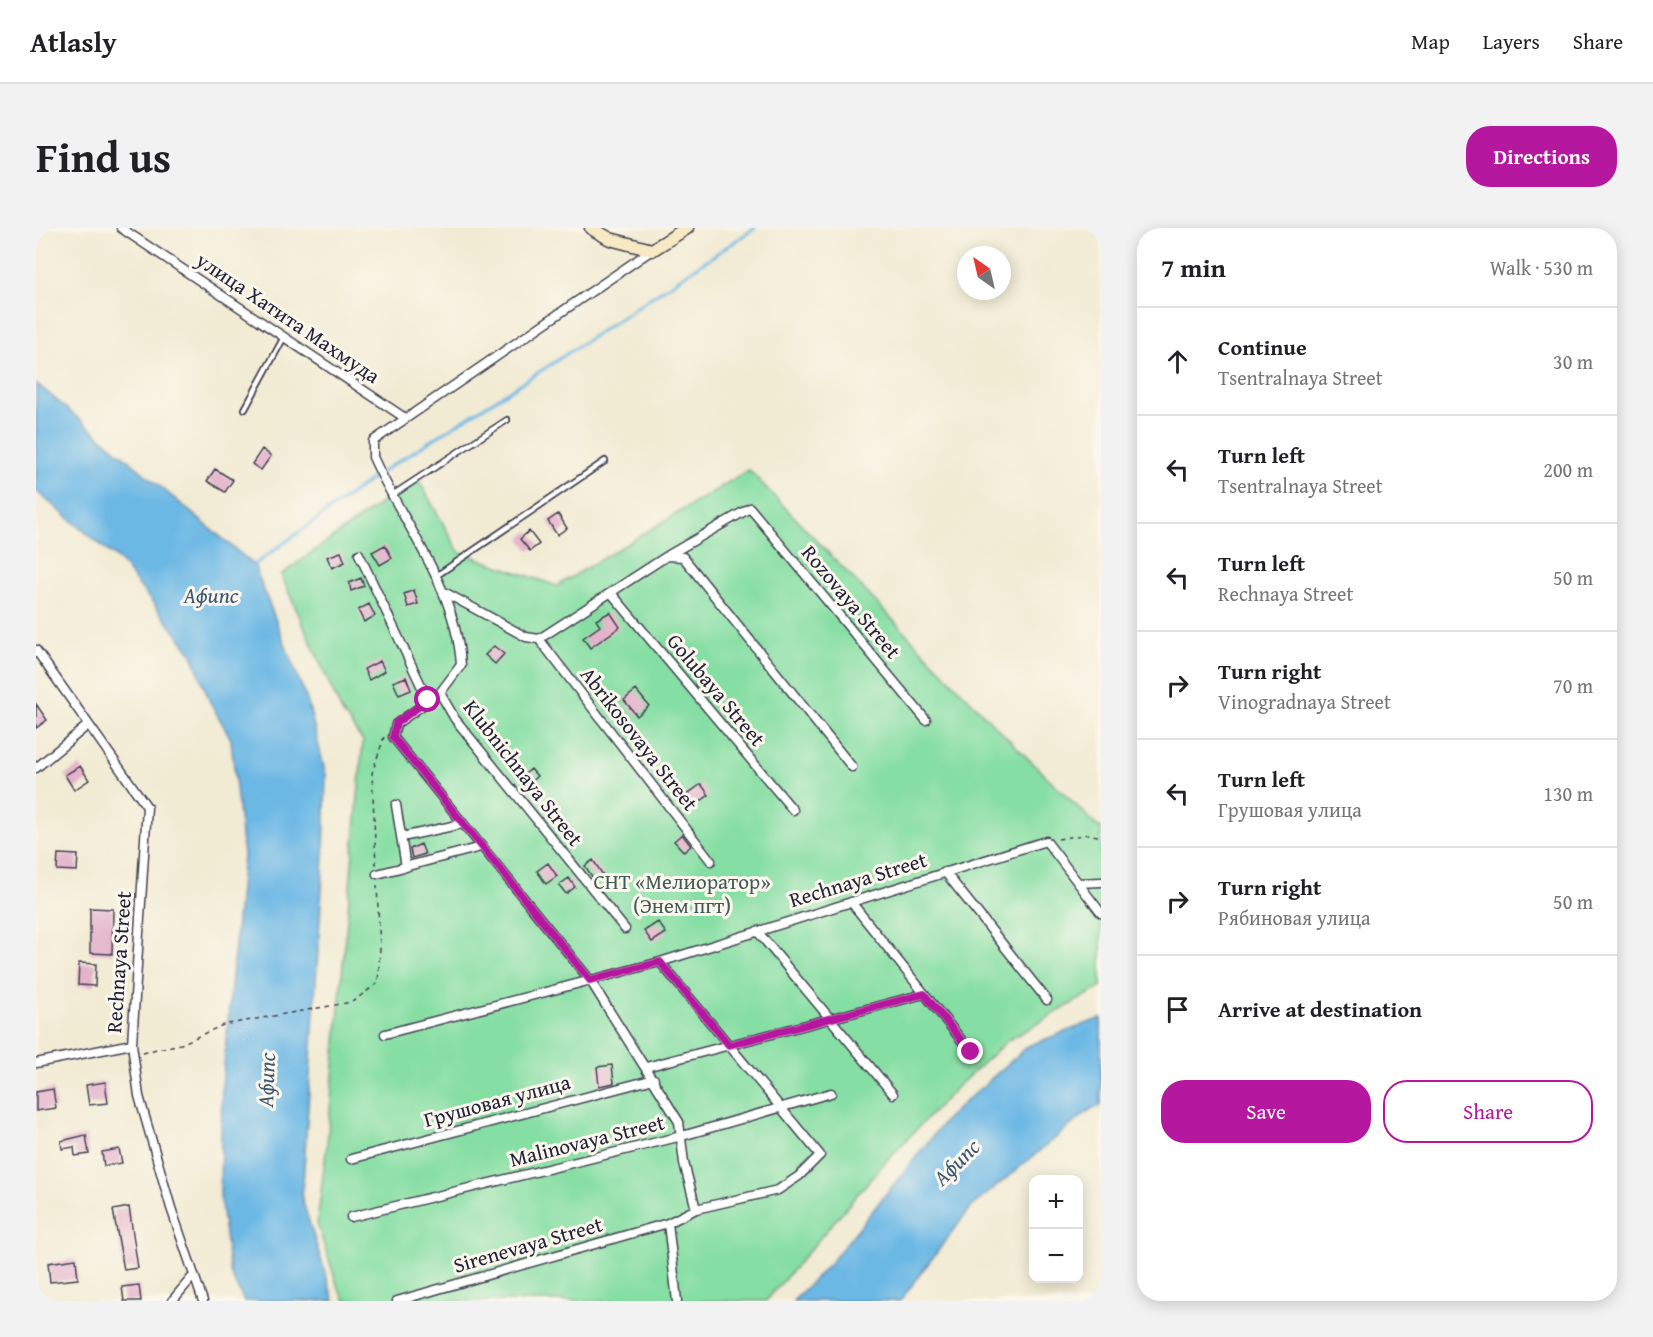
<!DOCTYPE html>
<html lang="en">
<head>
<meta charset="utf-8">
<style>
  body { margin:0; font-family:"Gentium Book Plus",serif; background:#f2f2f2; color:#202124 }
  .controls { position:absolute; right:18px; bottom:18px; display:grid; overflow:hidden; border-radius:12px; box-shadow:0 3px 15px #0003 }
  .controls button { width:54px; height:54px; display:grid; place-items:center; padding:0; border:0; border-bottom:2px solid #e0e0e0; background:#fff; color:#202124; font:30px sans-serif }
  .compass { position:absolute; left:921px; top:18px; width:54px; height:54px; border-radius:50%; background:#fff; box-shadow:0 3px 15px #0003; rotate:326deg }
  .stop { position:absolute; width:18px; height:18px; margin:-14px; border:4px solid #b5179e; border-radius:50%; background:#fff }
  .stop.end { background:#b5179e; border-color:#fff; box-shadow:0 2px 6px #0008 }
  .list { margin:0; padding:0; list-style:none }
  h2 { display:flex; justify-content:space-between; align-items:center; height:78px; margin:0; padding:0 24px; font-size:26px }
  h2 small { font-size:20px; font-weight:400; color:#757577 }
  .list li { display:grid; grid-template-columns:39px 1fr auto; gap:18px; align-items:center; box-sizing:border-box; height:108px; padding:0 24px; border-top:2px solid #e0e0e0 }
  .list b { display:block; font-size:22px; white-space:nowrap }
  .list p { margin:0; font-size:20px; white-space:nowrap; color:#757577 }
  .list em { font-size:20px; font-style:normal; color:#757577 }
  .actions { display:flex; gap:12px; padding:18px 24px }
  .actions a { flex:1; padding:14px 0; border:2px solid #b5179e; border-radius:24px; text-align:center; font-size:21px; color:#b5179e }
  .actions .main { background:#b5179e; color:#fff }
  .icon { flex:none; width:33px; height:33px; fill:none; stroke:currentColor; stroke-width:2; stroke-linecap:round; stroke-linejoin:round }
  .map { position:relative; flex:none; width:1065px; height:1073px; overflow:hidden; border-radius:24px }
  header { display:flex; align-items:center; gap:36px; box-sizing:border-box; height:84px; padding:0 30px; background:#fff; border-bottom:2px solid #e0e0e0 }
  header strong { font-size:28px }
  nav { display:flex; gap:33px; margin-inline-start:auto; font-size:21px }
  .intro { display:flex; align-items:center; justify-content:space-between; box-sizing:border-box; height:144px; padding:0 36px }
  h1 { margin:0; font-size:42px }
  .button { padding:15px 27px; border-radius:24px; background:#b5179e; color:#fff; font-size:21px; font-weight:700 }
  main { display:flex; gap:36px; padding:0 36px }
  aside { flex:1; background:#fff; border-radius:24px; box-shadow:0 3px 15px #0003 }
  .map>svg:first-child { display:block }
  .green { fill:#85dea3; stroke:#54806f; stroke-width:1.5 }
  .water { fill:#6cb8e5; stroke:#476d90; stroke-width:1.5 }
  .lines { fill:none; stroke-linecap:round; stroke-linejoin:round }
  .stream { stroke:#6cb8e5; stroke-width:3 }
  .building { fill:#e4b2cb }
  .lane-casing { stroke:#414052; stroke-width:8 }
  .street-casing { stroke:#414052; stroke-width:11 }
  .secondary-casing { stroke:#414052; stroke-width:15 }
  .path { stroke:#414052; stroke-width:1.5; stroke-dasharray:4.5 4.5; stroke-linecap:butt }
  .lane { stroke:#fff; stroke-width:4.5 }
  .street { stroke:#fff; stroke-width:8 }
  .secondary { stroke:#f6e9c3; stroke-width:12 }
  .route { stroke:#b5179e; stroke-width:8 }
  .labels { text-anchor:middle; stroke-width:6; stroke-linejoin:round; paint-order:stroke }
  .street-label { font-size:21px; fill:#22223b; stroke:#fbf7ec }
  .park-label { font-size:21px; fill:#405a5a; stroke:#fbf7ec }
  .water-label { font-size:22px; font-style:italic; fill:#3c5676; stroke:#fbf7ec }
</style>
</head>
<body>
<header>
<strong>Atlasly</strong>
<nav><a>Map</a><a>Layers</a><a>Share</a></nav>
</header>
<div class="intro"><h1>Find us</h1><a class="button">Directions</a></div>
<main>
<div class="map">
<svg width="1065" height="1073" viewBox="0 0 1065 1073">
  <rect width="100%" height="100%" fill="#fbf7ec"/>
  <filter id="ink" filterUnits="userSpaceOnUse"><feTurbulence type="fractalNoise" baseFrequency=".0167" numOctaves="2"/><feDisplacementMap in="SourceGraphic" scale="12" xChannelSelector="R" yChannelSelector="G"/><feConvolveMatrix kernelMatrix="1 2 1 2 8 2 1 2 1" color-interpolation-filters="sRGB"/></filter>
  <filter id="wash" filterUnits="userSpaceOnUse"><feTurbulence type="fractalNoise" baseFrequency=".008" numOctaves="4" result="noise"/><feDisplacementMap in="SourceGraphic" scale="24" xChannelSelector="R" yChannelSelector="G"/><feGaussianBlur stdDeviation="1.35" result="paint"/><feColorMatrix in="noise" values="0 0 0 0 0 0 0 0 0 0 0 0 0 0 0 0 0 1.4 0 .05"/><feComposite in="paint" operator="in"/></filter>
  <g filter="url(#wash)">
    <rect width="100%" height="100%" fill="#f2ebd4"/>
    <path class="green" d="M713,242L955,494L1062,599H1065V759L971,813L921,859L850,933L730,1073H310L302,1059L281,996L291,916L327,513L306,484L245,347L381,249L423,324L521,358Z"/>
    <path class="water" d="M0,155L218,337L272,475L290,547L288,629L266,971L298,1073H208L194,1045L184,968L186,859L207,627L195,511L174,474L155,424L84,333L0,263Z
      M1065,790V878L1055,881L935,979L864,1073H757L796,1033L912,889L992,818Z"/>
    <g class="lines">
      <path class="stream" d="M218,337L344,245L517,135L719,0"/>
    </g>
    <g id="blocks">
      <path class="building" d="M226,221L235,228L225,242L216,236Z
        M179,241L197,252L189,264L171,253Z
        M522,286L531,300L521,307L512,293Z
        M493,303L503,316L494,323L484,311Z
        M349,317L356,330L344,337L336,324Z
        M305,324L309,334L296,340L291,329Z
        M325,350L328,358L315,363L313,355Z
        M378,362L382,376L372,379L368,366Z
        M333,376L339,388L328,394L322,382Z
        M574,384L584,399L554,420L547,410L564,398L560,392Z
        M458,418L468,426L459,436L449,427Z
        M344,433L349,443L333,452L328,441Z
        M370,449L375,462L363,467L357,454Z
        M600,462L613,478L601,488L588,472Z
        M0,476L11,492L0,500Z
        M44,538L53,552L38,562L29,547Z
        M495,541L501,548L490,558L484,550Z
        M665,556L673,567L657,579L649,568Z
        M646,606L655,618L648,624L638,613Z
        M385,616L389,626L376,630L374,621Z
        M22,626L42,627L41,643L21,642Z
        M557,632L567,647L559,653L549,638Z
        M512,635L521,648L510,656L501,643Z
        M533,650L539,659L530,666L523,657Z
        M54,680L77,681L76,726L54,725Z
        M622,694L630,705L616,714L608,703Z
        M43,735L60,736L59,758L42,757Z
        M576,837L578,855L563,858L561,839Z
        M69,854L72,875L53,877L50,857Z
        M17,861L20,880L0,883V864Z
        M50,907L53,926L39,928L38,919L26,921L25,913Z
        M83,921L86,935L68,938L66,924Z
        M93,979L102,1040L88,1042L77,982Z
        M40,1031L42,1051L14,1054L12,1035Z
        M103,1057L105,1073H88L86,1059Z"/>
    </g>
  </g>
  <g filter="url(#ink)">
    <use href="#blocks" fill-opacity="0" stroke="#414052" stroke-width="1.5"/>
    <g class="lines">
      <g class="lane-casing">
        <path id="lane" d="M209,181L248,109
          M355,268L471,192
          M400,348L569,233"/>
      </g>
      <g class="street-casing">
        <path id="street" d="M85,0L369,190
          M616,22L337,213V229C368,298 420,359 425,437L404,465L360,496L357,509L554,752L643,894L648,935L660,981L632,995L641,1073
          M323,326L392,472
          M632,328L647,329L816,539
          M410,365L490,409L503,411L631,328L714,280L890,492
          M576,366L757,582
          M503,411L675,633
          M0,422L111,579L96,816L103,868L135,980L167,1073
          M404,465L419,491L589,701
          M0,540L52,497
          M360,577L370,639
          M366,609L426,596
          M909,644L1011,772
          M341,646L445,619
          M1042,655L1065,654
          M815,674L935,824
          M721,703L857,866
          M624,734L784,927L763,948L742,962L660,981
          M349,806L624,734L1010,613L1065,685
          M0,835L96,816
          M610,839L888,766
          M315,931L618,851
          M315,989L646,908L795,865
          M136,1073L158,1047
          M361,1073L632,995"/>
      </g>
      <g class="secondary-casing">
        <path id="secondary" d="M555,0L574,11L616,22L651,0"/>
      </g>
      <path class="path" d="M1022,611L1053,606L1065,609
        M340,637L336,545L348,509
        M107,824L145,816L187,797L316,774L342,755L344,721L341,657"/>
      <use href="#lane" class="lane"/>
      <use href="#street" class="street"/>
      <use href="#secondary" class="secondary"/>
    </g>
  </g>
  <g class="lines" filter="url(#ink)">
    <path class="route" d="M392,472L360,495L357,509L554,752L624,734L693,817L888,766L935,824"/>
  </g>
  <g class="labels">
    <g class="street-label">
      <text transform="translate(252 90) rotate(34)" y="7">улица Хатита Махмуда</text>
      <text transform="translate(815 374) rotate(50)" y="7">Rozovaya Street</text>
      <text transform="translate(680 462) rotate(50)" y="7">Golubaya Street</text>
      <text transform="translate(603 511) rotate(52)" y="7">Abrikosovaya Street</text>
      <text transform="translate(487 545) rotate(52)" y="7">Klubnichnaya Street</text>
      <text transform="translate(822 652) rotate(-17)" y="7">Rechnaya Street</text>
      <text transform="translate(83 734) rotate(-86)" y="7">Rechnaya Street</text>
      <text transform="translate(461 873) rotate(-15)" y="7">Грушовая улица</text>
      <text transform="translate(551 913) rotate(-14)" y="7">Malinovaya Street</text>
      <text transform="translate(492 1017) rotate(-16)" y="7">Sirenevaya Street</text>
    </g>
    <g class="park-label">
      <text x="646" y="661">СНТ «Мелиоратор»<tspan x="646" dy="24">(Энем пгт)</tspan></text>
    </g>
    <g class="water-label">
      <text x="175" y="375">Афипс</text>
      <text transform="translate(230 852) rotate(-88)" y="8">Афипс</text>
      <text transform="translate(920 934) rotate(-45)" y="8">Афипс</text>
    </g>
  </g>
</svg>
<div class="controls">
<button>+</button>
<button>−</button>
</div>
<svg class="compass" viewBox="-18 -18 36 36"><path d="M0-13l5 13h-10z" fill="#e53935"/><path d="M0 13l5-13h-10z" fill="#757577"/></svg>
<div class="stop" style="left:392px;top:472px"></div>
<div class="stop end" style="left:935px;top:824px"></div>
</div>
<aside>
<h2>7 min<small>Walk · 530 m</small></h2>
<ul class="list">
<li><svg class="icon" aria-label="ahead" viewBox="0 0 24 24"><path d="M12 20V5M6 11l6-6 6 6"/></svg><div><b>Continue</b><p>Tsentralnaya Street</p></div><em>30 m</em></li>
<li><svg class="icon" aria-label="left" viewBox="0 0 24 24"><path d="M17 20v-9H6M10 6l-5 5 5 5"/></svg><div><b>Turn left</b><p>Tsentralnaya Street</p></div><em>200 m</em></li>
<li><svg class="icon" aria-label="left" viewBox="0 0 24 24"><path d="M17 20v-9H6M10 6l-5 5 5 5"/></svg><div><b>Turn left</b><p>Rechnaya Street</p></div><em>50 m</em></li>
<li><svg class="icon" aria-label="right" viewBox="0 0 24 24"><path d="M7 20v-9h11M14 6l5 5-5 5"/></svg><div><b>Turn right</b><p>Vinogradnaya Street</p></div><em>70 m</em></li>
<li><svg class="icon" aria-label="left" viewBox="0 0 24 24"><path d="M17 20v-9H6M10 6l-5 5 5 5"/></svg><div><b>Turn left</b><p>Грушовая улица</p></div><em>130 m</em></li>
<li><svg class="icon" aria-label="right" viewBox="0 0 24 24"><path d="M7 20v-9h11M14 6l5 5-5 5"/></svg><div><b>Turn right</b><p>Рябиновая улица</p></div><em>50 m</em></li>
<li><svg class="icon" aria-label="arrive" viewBox="0 0 24 24"><path d="M6 21V4h12l-3 4 3 4H6"/></svg><div><b>Arrive at destination</b></div></li>
</ul>
<div class="actions"><a class="main">Save</a><a>Share</a></div>
</aside>
</main>
</body>
</html>
